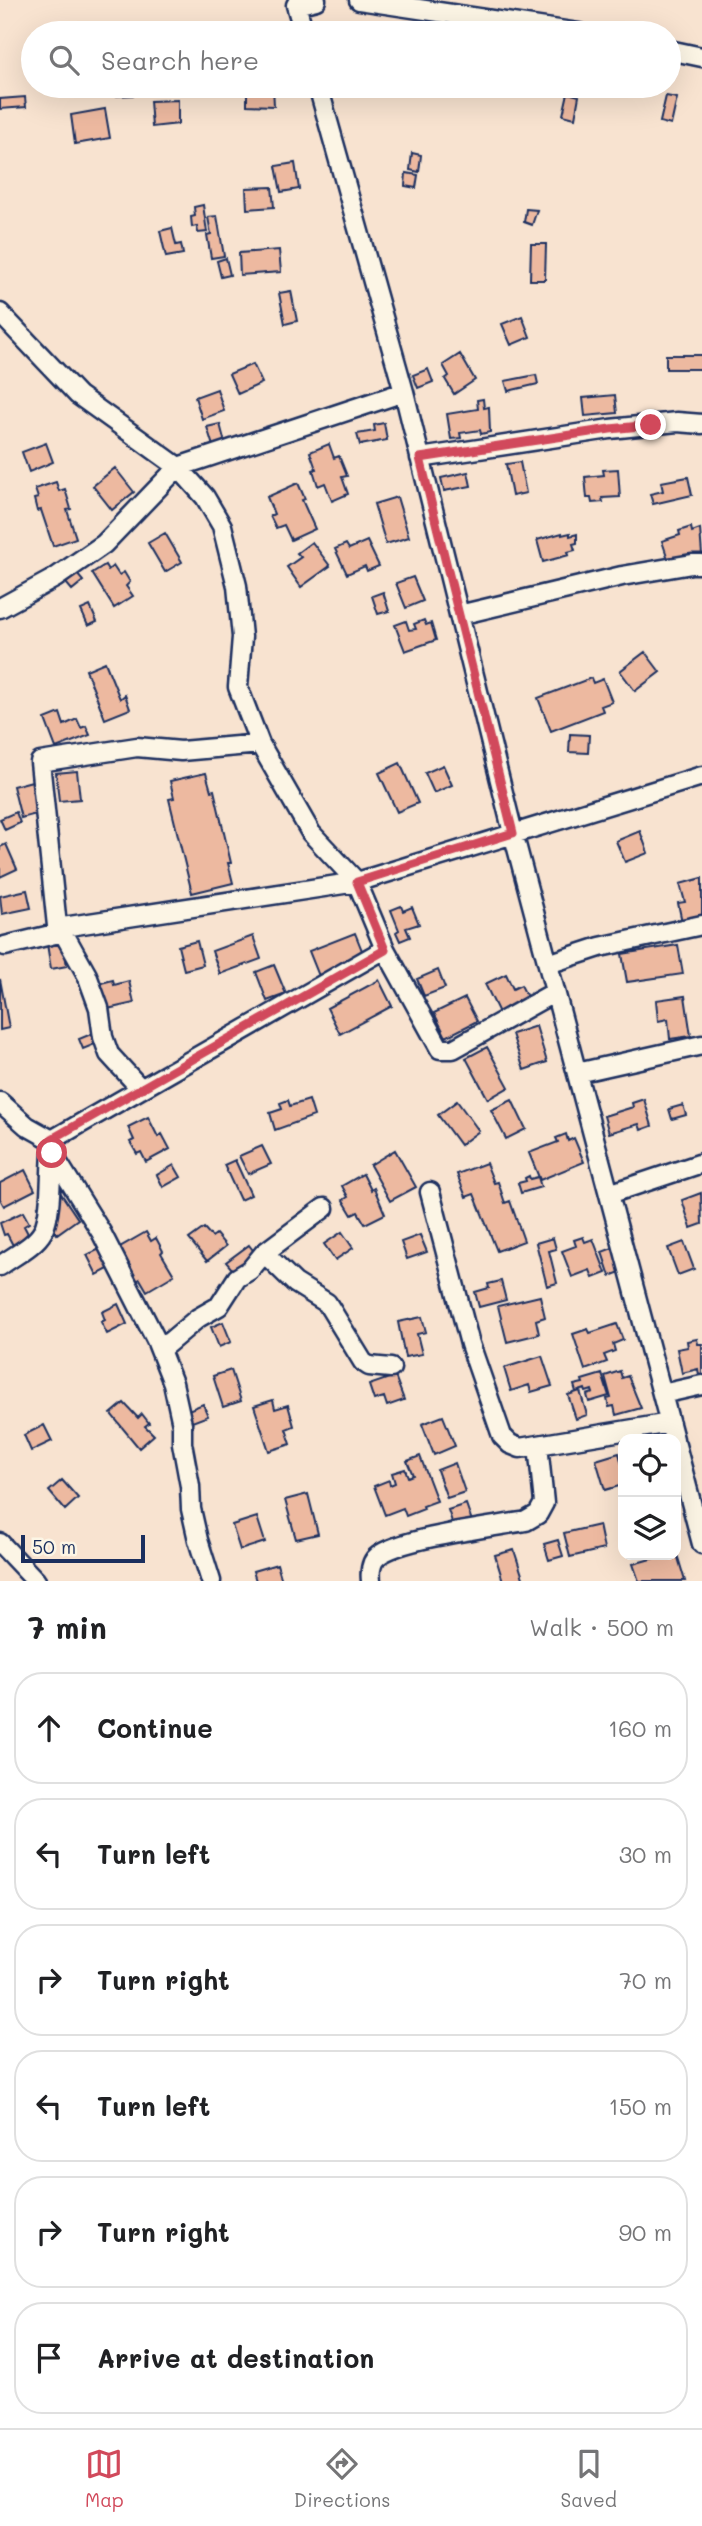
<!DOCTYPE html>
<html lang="en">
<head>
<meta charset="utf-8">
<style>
  body { margin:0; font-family:Mali,sans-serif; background:#f2f2f2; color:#202124 }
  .controls { position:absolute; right:21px; bottom:21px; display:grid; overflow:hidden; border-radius:14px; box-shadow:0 7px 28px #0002 }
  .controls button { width:63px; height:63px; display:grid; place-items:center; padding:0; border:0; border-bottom:2px solid #e0e0e0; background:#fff; color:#202124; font:35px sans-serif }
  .scale { position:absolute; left:21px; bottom:18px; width:124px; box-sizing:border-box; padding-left:7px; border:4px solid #1b2f5e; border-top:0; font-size:19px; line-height:24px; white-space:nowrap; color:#1b2f5e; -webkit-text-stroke:5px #fcf5e5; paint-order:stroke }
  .stop { position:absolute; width:21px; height:21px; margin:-16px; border:5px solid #d1495b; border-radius:50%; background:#fff }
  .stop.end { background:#d1495b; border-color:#fff; box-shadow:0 2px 7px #0008 }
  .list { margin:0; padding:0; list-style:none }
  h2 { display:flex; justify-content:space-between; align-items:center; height:91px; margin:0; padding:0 28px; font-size:30px }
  h2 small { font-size:23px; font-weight:400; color:#757577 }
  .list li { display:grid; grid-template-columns:46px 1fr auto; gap:21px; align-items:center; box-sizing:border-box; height:112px; margin:0 14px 14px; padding:0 14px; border:2px solid #e0e0e0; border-radius:28px }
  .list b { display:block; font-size:26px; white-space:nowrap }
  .list em { font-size:23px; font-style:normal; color:#757577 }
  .icon { flex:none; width:38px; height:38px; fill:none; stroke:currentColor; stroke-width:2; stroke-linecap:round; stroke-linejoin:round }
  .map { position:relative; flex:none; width:702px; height:1581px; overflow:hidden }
  .search { position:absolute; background:#fff; box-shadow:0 7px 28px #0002; left:21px; right:21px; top:21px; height:77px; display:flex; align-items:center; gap:18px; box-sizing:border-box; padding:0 24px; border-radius:38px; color:#757577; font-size:26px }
  .sheet { height:847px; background:#fff }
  nav { display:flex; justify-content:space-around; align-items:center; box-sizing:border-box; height:98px; border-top:2px solid #e0e0e0; background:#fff; font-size:19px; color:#757577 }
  nav a { display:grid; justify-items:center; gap:4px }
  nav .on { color:#d1495b }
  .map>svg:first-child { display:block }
  .building { fill:#edb9a0; stroke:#1b2f5e; stroke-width:2 }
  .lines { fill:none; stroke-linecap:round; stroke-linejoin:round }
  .street-casing { stroke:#1b2f5e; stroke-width:23 }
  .street { stroke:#fcf5e5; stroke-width:18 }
  .route { stroke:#d1495b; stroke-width:9 }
</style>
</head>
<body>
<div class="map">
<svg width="702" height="1581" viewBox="0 0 702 1581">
  <rect width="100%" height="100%" fill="#f8e3d0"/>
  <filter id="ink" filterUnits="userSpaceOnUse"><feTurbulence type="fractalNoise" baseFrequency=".0143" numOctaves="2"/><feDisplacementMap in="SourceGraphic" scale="14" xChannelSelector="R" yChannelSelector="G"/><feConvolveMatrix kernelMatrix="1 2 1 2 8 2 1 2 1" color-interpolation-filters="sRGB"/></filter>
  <g filter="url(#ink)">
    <path class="building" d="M111,86H132L133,95L112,96Z
      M247,86H273L274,106L247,105Z
      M568,93L579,96L575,118L563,115Z
      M666,96L677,98L671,125L660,122Z
      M25,97L26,107L0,109V99Z
      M178,100V124L152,127L150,101Z
      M105,109L110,138L75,144L71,115Z
      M412,153L421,155L419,172L410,170Z
      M295,163L299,189L281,192L276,166Z
      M406,173L418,175L416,188L405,186Z
      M272,187L274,207L247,209L246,188Z
      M203,205L207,232L198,233L197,226L192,227L191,217L195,216L194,207Z
      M526,209L537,210L532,225L524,222Z
      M217,216L224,256L211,258L207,235L211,234L208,217Z
      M172,228L176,245L181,244L183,254L166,257L160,231Z
      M531,244H546L545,280H530Z
      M279,250L281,272L240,275L239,253Z
      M226,258L230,275L221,277L217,261Z
      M291,291L297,321L285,324L279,293Z
      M522,316L530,337L511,345L502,324Z
      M460,354L475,380L454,394L445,379L449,376L443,365Z
      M666,355H702V369H666Z
      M253,364L262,383L238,394L229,374Z
      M428,369L433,382L418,388L413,375Z
      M536,375L538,384L508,391L505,381Z
      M217,389L224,411L202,419L195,397Z
      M615,395L617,413L585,416L583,398Z
      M483,399L484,408L489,407L490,432L481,434L480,430L460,433L461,438L451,439L447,414L478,409L477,400Z
      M384,423L387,440L360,445L357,434L375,431L374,425Z
      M220,424L225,443L213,446L207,427Z
      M46,443L53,462L29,472L22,452Z
      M329,444L334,458L339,456L347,476L342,477L348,494L332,501L325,483L318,486L313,470L316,469L310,452Z
      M520,462L526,493L512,496L506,464Z
      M115,468L134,492L112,510L93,486Z
      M618,469L620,497L602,498L603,502L592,503L591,498H587L585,477L604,475L603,470Z
      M468,472L471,486L444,491L441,478Z
      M688,477L692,495L653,504L650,494L663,491L661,482Z
      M56,482L59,491L65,489L71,509L67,510L76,538L53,546L41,510L37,511L34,499L38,498L35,489Z
      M298,483L305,499L302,500L315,529L291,540L284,525L276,528L270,516L274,514L267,497Z
      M397,497L409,537L386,544L374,504Z
      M691,527L692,532L700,529L702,555L692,558L691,555L669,562L662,541L680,535L679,531Z
      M165,533L182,562L165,572L148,543Z
      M562,533V535L570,533V536L577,534V543L573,544L575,550L568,552L569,555L543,562L537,540Z
      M367,541L379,566L367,571L365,566L347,574L335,549L346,544L349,549Z
      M312,542L330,566L301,587L287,567L301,557L297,553Z
      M105,565L108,570L113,566L119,575L124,572L130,582L126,586L133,596L114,608L92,573Z
      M77,574L83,581L72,590L66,583Z
      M413,577L423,601L406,608L396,583Z
      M383,592L389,611L378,614L372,596Z
      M90,606L97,622L88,626L81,610Z
      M424,620L426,625L431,623L436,640L405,651L395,625L406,621L409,630L416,629L414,624Z
      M645,652L660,672L635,691L620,671Z
      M105,662L120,699L125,695L130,709L105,719L86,670Z
      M591,678L593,683L603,679L612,702L601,706L603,711L551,731L538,698Z
      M60,713L64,725L77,719L81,728L86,726L90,735L56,748L45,719Z
      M570,734L589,735L588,753L569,752Z
      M400,763L418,803L397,812L379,773Z
      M443,765L452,785L434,793L425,773Z
      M77,771L80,799L59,801L56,773Z
      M206,773L211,791L214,790L231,863H228L233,883L192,893L169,799L174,798L170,781Z
      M32,781L40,813L21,818L13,786Z
      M16,812L20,823L5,830L0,819Z
      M640,831L648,853L625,862L616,841Z
      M6,844L17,869L0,877V847Z
      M702,878V917L682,922L678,903L685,902L680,884Z
      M27,890L31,908L2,914L0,896Z
      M401,906L403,911L412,907L419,924L406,928L410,937L400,941L396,932L399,930L391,910Z
      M355,933L365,958L319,976L309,951Z
      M253,936L261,959L220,974L212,951Z
      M197,941L203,965L184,970L178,946Z
      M63,942L67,966L51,969L47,944Z
      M678,945L683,974L627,982L622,954Z
      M274,965L286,994L267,1001L256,972Z
      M438,970L445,988L424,996L417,979Z
      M506,974L513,989L521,985L529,1001L500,1015L485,984Z
      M0,979L9,1028L0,1030Z
      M113,980L114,985L129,981L134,1003L103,1010L97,984Z
      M379,980L392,1006L340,1034L327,1008Z
      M685,996L691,1036L670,1039L668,1019L658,1021L656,1000Z
      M465,998L477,1021L446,1037L434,1013Z
      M536,1026L547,1062L524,1070L512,1034Z
      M96,1032L100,1042L83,1049L79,1039Z
      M487,1047L509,1087L488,1099L466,1058Z
      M644,1099L652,1126L641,1130L639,1124L609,1133L604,1116L633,1107L632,1103Z
      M288,1100L290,1106L309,1100L314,1116L275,1130L270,1113L282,1109L280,1103Z
      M512,1100L526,1129L506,1139L491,1110Z
      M457,1101L479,1131L460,1145L438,1115Z
      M683,1105L686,1115L672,1119L669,1109Z
      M148,1117L158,1137L162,1134L170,1149L146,1162L141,1152L137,1154L130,1142L134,1140L128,1127Z
      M566,1134L568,1141L574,1138L584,1162L540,1180L529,1153L558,1142L556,1138Z
      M262,1146L271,1164L248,1174L239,1156Z
      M395,1150L416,1187L390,1201L370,1165Z
      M235,1160L251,1195L240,1200L224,1165Z
      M486,1163L494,1183L498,1182L505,1203L510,1201L524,1241L497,1251L474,1194L466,1197L457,1174Z
      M174,1165L181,1177L163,1187L157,1175Z
      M25,1170L35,1190L4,1206L0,1199V1183Z
      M363,1174L371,1190L374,1188L385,1214L365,1224L358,1212L352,1215L343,1200L348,1197L342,1186Z
      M529,1176L530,1179L538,1177L541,1187L521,1193L518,1183L526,1181L525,1178Z
      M60,1192L78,1219L57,1234L38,1206Z
      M701,1193L702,1224L691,1228L682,1200Z
      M23,1212L29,1223L24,1226L33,1243L16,1251L7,1234L4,1235L0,1223Z
      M204,1228L212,1237L216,1234L226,1246L207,1261L189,1239Z
      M146,1232L151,1241L156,1238L163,1251L161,1253L174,1275L147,1291L140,1279L137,1281L120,1247Z
      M342,1232L353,1248L335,1260L324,1244Z
      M420,1235L427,1252L407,1259L401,1242Z
      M583,1237L585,1242L593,1239L606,1273L593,1278L590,1270L572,1277L562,1251L576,1246L574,1240Z
      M553,1238L556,1249L549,1251L557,1283L547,1286L536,1243Z
      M684,1242L694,1269L678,1275L668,1248Z
      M249,1245L259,1258L237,1275L226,1262Z
      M104,1247L114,1266L97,1275L87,1255Z
      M615,1247L623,1271L610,1276L602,1252Z
      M501,1281L506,1300L479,1307L475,1292L489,1288L488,1284Z
      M540,1296L545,1317L536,1320L539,1334L507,1342L498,1306Z
      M118,1304L127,1324L107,1334L101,1322L105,1320L102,1312Z
      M422,1317L426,1332L417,1334L422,1354L405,1357L398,1322Z
      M223,1322L231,1342L219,1347L211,1327Z
      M617,1324L623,1340L613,1344L615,1351L604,1355L607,1362L585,1370L573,1334L588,1329L590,1333Z
      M697,1339L698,1344H702V1375H699L698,1369L682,1373L677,1349L688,1347L687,1341Z
      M542,1356L552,1386L531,1392L529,1385L511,1391L504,1368Z
      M231,1370L241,1401L223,1407L213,1376Z
      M620,1371L622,1378L628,1376L641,1408L616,1415L614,1406L609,1407L607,1399L611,1398L605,1376Z
      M602,1374L609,1396L589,1402L587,1395L593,1393L592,1390L586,1392L585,1389L576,1392L574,1385L583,1383L582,1380Z
      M395,1376L404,1400L387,1406L384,1397L374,1400L369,1385Z
      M580,1391L587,1415L576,1419L568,1395Z
      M273,1400L275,1409L288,1405L294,1426L286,1429L291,1444L269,1451L254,1406Z
      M124,1403L138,1418L142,1414L149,1423L145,1426L154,1435L139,1448L111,1414Z
      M203,1404L208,1416L187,1424L183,1412Z
      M443,1416L455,1446L434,1455L422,1424Z
      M44,1425L52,1441L31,1451L24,1435Z
      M619,1453L623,1468V1485L605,1490L596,1460Z
      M420,1456L437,1501L423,1506L424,1509L406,1516L403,1508L385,1515L374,1486L389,1480L390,1485L395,1483L392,1473L405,1469L408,1477L413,1475L407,1461Z
      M455,1463L465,1492L447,1498L437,1470Z
      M62,1480L78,1498L65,1510L49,1491Z
      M308,1494L318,1534L296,1539L285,1500Z
      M466,1504L472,1521L476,1519L481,1531H451L448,1523L452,1522L448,1510Z
      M257,1517L265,1542L240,1550L232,1525Z
      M599,1525L604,1549L570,1557L564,1533Z
      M558,1540L563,1556L549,1560L544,1544Z
      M514,1550L524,1581H503L495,1555Z
      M676,1551L685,1581H639L633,1564L665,1555H676Z
      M277,1564L282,1581H256L253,1571Z"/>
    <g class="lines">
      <g class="street-casing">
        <path id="street" d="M359,0L579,33
          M304,33L296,5L316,0
          M669,50L702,57
          M318,86L404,392L513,833L674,1439
          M0,313L78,395L178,467L205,497L222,526L237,586L242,637L238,687L260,744L311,833L357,882L702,776
          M420,458L610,429L677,422L702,424
          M0,608L55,578L104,544L178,467L404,392
          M459,615L622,576L692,564H702
          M5,946L63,932L87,975L99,1008L103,1037L109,1054L141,1089
          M385,949L440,1049H453L555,992
          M548,964L600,947L702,925
          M577,1073L702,1045
          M0,1102L27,1126L52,1140
          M52,1140L385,949L357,882L63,927L57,926L40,762L137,747L181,751L260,744
          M52,1153L101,1232L156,1340L173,1383L182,1424V1443L190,1486L191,1509L198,1540L211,1581
          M430,1192L470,1344L502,1436L510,1444L520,1448L670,1423
          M609,1194L702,1163
          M324,1208L264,1253L295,1283L327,1303L363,1362L369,1366L391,1368
          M0,1266C13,1256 35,1246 43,1231C52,1212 50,1175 52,1154
          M160,1350L198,1318L219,1306L237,1278L250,1270L264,1253
          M662,1394L702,1385
          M676,1445L702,1544
          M0,1543L36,1581
          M371,1581C370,1572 370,1562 378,1556C400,1538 493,1527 526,1521L538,1514L544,1503L538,1445"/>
      </g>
      <use href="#street" class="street"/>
    </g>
  </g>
  <g class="lines" filter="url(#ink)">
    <path class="route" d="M52,1153V1139L385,950L357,882L513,833L420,458L610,429L651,425"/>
  </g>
</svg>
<div class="controls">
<button><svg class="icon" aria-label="locate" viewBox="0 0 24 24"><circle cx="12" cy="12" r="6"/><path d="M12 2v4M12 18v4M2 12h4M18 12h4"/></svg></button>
<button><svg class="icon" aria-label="layers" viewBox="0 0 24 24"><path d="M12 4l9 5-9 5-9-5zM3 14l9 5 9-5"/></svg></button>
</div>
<div class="scale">50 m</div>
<div class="stop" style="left:52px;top:1153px"></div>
<div class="stop end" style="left:651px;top:425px"></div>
<div class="search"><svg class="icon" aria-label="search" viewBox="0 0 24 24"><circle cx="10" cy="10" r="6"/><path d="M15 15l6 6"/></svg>Search here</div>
</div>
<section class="sheet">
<h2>7 min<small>Walk · 500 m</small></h2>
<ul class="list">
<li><svg class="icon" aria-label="ahead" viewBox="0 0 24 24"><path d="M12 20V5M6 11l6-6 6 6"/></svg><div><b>Continue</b></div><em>160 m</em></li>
<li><svg class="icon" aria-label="left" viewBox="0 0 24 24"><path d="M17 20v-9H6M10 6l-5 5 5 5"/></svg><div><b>Turn left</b></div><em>30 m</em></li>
<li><svg class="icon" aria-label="right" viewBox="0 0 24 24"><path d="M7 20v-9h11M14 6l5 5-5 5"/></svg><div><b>Turn right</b></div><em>70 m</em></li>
<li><svg class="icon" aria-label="left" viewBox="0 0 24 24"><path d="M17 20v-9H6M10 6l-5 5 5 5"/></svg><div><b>Turn left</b></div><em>150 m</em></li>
<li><svg class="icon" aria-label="right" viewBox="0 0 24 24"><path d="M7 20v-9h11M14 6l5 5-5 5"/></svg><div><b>Turn right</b></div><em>90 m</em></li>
<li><svg class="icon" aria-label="arrive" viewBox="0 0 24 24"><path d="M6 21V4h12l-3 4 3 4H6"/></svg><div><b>Arrive at destination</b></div></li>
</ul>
</section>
<nav>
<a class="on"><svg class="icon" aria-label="map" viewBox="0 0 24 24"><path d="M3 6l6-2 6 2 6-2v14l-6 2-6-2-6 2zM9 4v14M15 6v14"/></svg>Map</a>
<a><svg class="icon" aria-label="directions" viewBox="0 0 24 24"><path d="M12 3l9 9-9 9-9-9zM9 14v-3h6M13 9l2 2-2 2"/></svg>Directions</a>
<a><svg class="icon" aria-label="saved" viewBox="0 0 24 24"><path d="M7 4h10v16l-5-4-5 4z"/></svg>Saved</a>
</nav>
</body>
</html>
